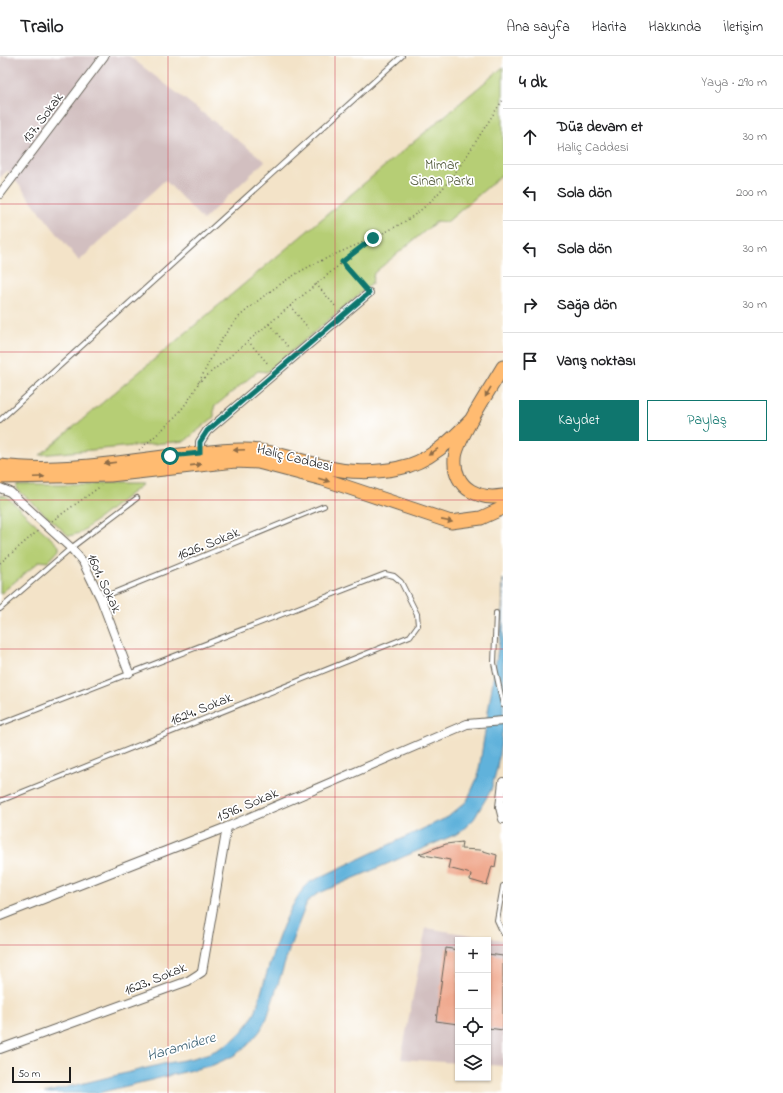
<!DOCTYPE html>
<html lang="tr">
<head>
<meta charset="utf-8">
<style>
  body { margin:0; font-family:"Indie Flower",sans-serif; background:#f6f6f6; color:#202124 }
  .controls { position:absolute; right:12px; bottom:12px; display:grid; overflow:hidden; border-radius:0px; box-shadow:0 1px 3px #0004 }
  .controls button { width:36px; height:36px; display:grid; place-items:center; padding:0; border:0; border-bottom:1px solid #e0e0e0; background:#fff; color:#202124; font:20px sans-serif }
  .scale { position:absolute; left:12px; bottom:10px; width:59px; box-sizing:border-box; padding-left:4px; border:2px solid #1c1c1c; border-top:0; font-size:11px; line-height:14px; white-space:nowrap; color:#1c1c1c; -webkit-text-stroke:3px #fff; paint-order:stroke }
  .stop { position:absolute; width:12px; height:12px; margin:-9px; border:3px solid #0f766e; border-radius:50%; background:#fff }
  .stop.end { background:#0f766e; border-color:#fff; box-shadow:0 1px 4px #0008 }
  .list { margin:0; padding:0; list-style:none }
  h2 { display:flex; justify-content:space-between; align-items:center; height:52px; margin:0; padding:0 16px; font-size:17px }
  h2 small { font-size:13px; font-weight:400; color:#757577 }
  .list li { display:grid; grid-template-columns:26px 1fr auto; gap:12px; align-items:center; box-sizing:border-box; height:56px; padding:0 16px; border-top:1px solid #e0e0e0 }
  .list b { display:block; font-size:15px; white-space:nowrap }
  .list p { margin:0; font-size:13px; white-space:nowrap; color:#757577 }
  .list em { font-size:13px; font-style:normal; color:#757577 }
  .actions { display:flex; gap:8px; padding:12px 16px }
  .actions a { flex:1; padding:9px 0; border:1px solid #0f766e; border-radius:0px; text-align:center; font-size:14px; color:#0f766e }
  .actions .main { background:#0f766e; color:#fff }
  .icon { flex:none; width:22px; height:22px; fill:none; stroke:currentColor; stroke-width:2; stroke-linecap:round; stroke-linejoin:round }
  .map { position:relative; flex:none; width:503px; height:1037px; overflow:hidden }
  header { display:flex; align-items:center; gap:24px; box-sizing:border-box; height:56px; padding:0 20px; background:#fff; border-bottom:1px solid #e0e0e0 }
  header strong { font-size:19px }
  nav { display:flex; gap:22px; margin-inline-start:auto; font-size:14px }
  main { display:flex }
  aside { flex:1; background:#fff }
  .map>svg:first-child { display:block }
  .industrial { fill:#d2bfc0 }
  .green { fill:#b6ce74; stroke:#697548 }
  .water { fill:#60b2db; stroke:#3e677c }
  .building { fill:#f0aa90 }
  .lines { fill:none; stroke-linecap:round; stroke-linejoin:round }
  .lane-casing { stroke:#676258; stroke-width:6 }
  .street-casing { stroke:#676258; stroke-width:10 }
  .primary-casing { stroke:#676258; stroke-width:15 }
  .path { stroke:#676258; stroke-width:1.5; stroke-dasharray:1 3; stroke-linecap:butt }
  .lane { stroke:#fff; stroke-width:4 }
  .street { stroke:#fff; stroke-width:8 }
  .primary { stroke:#ffbb71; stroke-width:13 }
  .oneway { fill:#8e6c46 }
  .route { stroke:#0f766e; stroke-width:5 }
  .grid { fill:none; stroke:#d1495b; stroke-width:1; stroke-opacity:0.55 }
  .labels { text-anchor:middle; stroke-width:3.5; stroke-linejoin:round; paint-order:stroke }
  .street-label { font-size:14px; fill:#1c1c1c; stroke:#fff }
  .park-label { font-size:14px; fill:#525a3b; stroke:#fff }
  .water-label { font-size:15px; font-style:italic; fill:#3b6072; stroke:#fff }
</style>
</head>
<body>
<header>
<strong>Trailo</strong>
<nav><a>Ana sayfa</a><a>Harita</a><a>Hakkında</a><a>İletişim</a></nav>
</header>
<main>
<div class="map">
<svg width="503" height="1037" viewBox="0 0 503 1037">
  <rect width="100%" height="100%" fill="#fff"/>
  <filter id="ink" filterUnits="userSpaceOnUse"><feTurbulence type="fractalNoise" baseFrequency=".025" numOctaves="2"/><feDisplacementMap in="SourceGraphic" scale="8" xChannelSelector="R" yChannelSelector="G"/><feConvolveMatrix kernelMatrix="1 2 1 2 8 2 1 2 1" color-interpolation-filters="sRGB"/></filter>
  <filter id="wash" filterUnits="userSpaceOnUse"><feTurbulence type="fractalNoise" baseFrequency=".012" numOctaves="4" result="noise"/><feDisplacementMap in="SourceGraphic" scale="16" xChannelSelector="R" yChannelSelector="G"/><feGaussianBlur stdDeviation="0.9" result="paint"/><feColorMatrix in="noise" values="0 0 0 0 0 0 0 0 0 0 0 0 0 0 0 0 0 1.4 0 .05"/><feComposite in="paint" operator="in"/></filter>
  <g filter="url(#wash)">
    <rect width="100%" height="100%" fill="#f3e3c8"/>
    <path class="industrial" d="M0,0H129L265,105L203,164L165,124L79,205L7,114L0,122Z
      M426,872L503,884V1010L488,1009V884H458V1007L401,1003Z"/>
    <path class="green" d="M503,11V118L447,166L437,165L374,217L372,227L267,316L258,315L214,351V361L185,385L40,399Z
      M18,428H143L80,477L69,480L17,433Z
      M0,439L6,440L59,490V494L48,506L40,505L0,538Z"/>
    <path class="water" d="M503,523V671L497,712L491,734L474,763L459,777L317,838L307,846L292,885L267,962L260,975L247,990L233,1000L213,1009L98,1037H44C83,1027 123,1018 163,1008C183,1004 206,1001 224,990C238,982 247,971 255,957C268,916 280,859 308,827L448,761L467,745L478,720L502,567Z"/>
    <g id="blocks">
      <path class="building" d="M462,786L461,793L480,794L497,799L495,811L492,810L487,829L470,824L471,818L448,812L450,804L419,798L446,788Z
        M446,892L458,894V968L436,965Z
        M488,898L503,900V974L488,972Z"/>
    </g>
  </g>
  <g filter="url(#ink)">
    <use href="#blocks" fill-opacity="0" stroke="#676258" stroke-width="1"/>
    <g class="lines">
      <g class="lane-casing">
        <path id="lane" d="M0,364L402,0
          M101,542L324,450
          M0,553L71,492L137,442
          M496,557L494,607L503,649
          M0,668L385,518L394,520L401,526L417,558L418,569L410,580L0,745
          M503,830L497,864L503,877"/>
      </g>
      <g class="street-casing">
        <path id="street" d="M0,138L104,0
          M200,397V386L207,375L369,237
          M0,432L10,436L71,492L83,506L101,543L129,617
          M503,726L500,751L503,763
          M0,860L227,771L467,668L503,665
          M0,993L188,925L202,916L227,771"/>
      </g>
      <g class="primary-casing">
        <path id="primary" d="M503,311C492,330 455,385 455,403C454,416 460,429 471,435C482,441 490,442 503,440
          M0,410C80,420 161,396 241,394C271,393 298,405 326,411C348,417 377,417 399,412C428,407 453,383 473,362
          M0,421L110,419L235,405L258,406L323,423L451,466L481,462L503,452"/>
      </g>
      <path class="path" d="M342,206L364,232
        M316,228L337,252
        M290,250L310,274
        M269,268L289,292
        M248,285L269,309
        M198,327L368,185
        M139,394C159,377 179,360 193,337C208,311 218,282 240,260C266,237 293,217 325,203C352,190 382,180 407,164C452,135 473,86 503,44
        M52,465L101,430
        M0,507L39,474"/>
      <use href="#lane" class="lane"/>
      <use href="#street" class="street"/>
      <use href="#primary" class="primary"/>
    </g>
    <defs><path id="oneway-solid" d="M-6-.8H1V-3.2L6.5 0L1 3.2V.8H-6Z"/></defs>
    <g class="oneway">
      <use href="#oneway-solid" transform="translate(488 336) rotate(120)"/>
      <use href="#oneway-solid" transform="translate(239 394) rotate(177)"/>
      <use href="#oneway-solid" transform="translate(433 396) rotate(146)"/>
      <use href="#oneway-solid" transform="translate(110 407) rotate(173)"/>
      <use href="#oneway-solid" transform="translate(196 409) rotate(-6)"/>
      <use href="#oneway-solid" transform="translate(39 421) rotate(-2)"/>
      <use href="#oneway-solid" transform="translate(324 424) rotate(17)"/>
      <use href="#oneway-solid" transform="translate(447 465) rotate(11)"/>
    </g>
  </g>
  <g class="lines" filter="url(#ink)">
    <path class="route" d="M170,400L200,397V386L207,375L369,237L342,206L373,182"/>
  </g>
  <path class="grid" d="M168,0V1037M335,0V1037M0,148H503M0,296H503M0,444H503M0,593H503M0,741H503M0,889H458M488,889H503"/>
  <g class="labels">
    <g class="street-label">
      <text transform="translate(42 61) rotate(-53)" y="5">137. Sokak</text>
      <text transform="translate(295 401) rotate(14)" y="5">Haliç Caddesi</text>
      <text transform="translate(208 487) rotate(-22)" y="5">1626. Sokak</text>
      <text transform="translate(105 527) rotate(65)" y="5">1601. Sokak</text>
      <text transform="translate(201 652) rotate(-22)" y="5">1624. Sokak</text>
      <text transform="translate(247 748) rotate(-23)" y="5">1596. Sokak</text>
      <text transform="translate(155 922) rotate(-22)" y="5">1623. Sokak</text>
    </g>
    <g class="park-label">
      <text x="442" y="113">Mimar<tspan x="442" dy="16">Sinan Parkı</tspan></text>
    </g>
    <g class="water-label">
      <text transform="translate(181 990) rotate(-16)" y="5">Haramidere</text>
    </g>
  </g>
</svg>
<div class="controls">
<button>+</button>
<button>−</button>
<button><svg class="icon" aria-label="locate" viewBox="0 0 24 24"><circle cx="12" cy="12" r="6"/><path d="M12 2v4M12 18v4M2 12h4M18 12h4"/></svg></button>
<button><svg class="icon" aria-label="layers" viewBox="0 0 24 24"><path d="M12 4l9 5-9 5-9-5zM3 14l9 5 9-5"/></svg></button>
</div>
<div class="scale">50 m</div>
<div class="stop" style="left:170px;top:400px"></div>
<div class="stop end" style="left:373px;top:182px"></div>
</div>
<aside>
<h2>4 dk<small>Yaya · 290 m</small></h2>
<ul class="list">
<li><svg class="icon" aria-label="ahead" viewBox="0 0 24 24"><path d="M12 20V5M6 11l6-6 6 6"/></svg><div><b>Düz devam et</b><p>Haliç Caddesi</p></div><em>30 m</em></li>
<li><svg class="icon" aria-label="left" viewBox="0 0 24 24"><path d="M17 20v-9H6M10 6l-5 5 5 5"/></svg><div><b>Sola dön</b></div><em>200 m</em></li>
<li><svg class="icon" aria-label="left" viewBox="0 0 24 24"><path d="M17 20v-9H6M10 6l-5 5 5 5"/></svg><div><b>Sola dön</b></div><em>30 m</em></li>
<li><svg class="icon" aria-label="right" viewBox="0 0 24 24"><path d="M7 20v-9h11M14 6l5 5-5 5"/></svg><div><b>Sağa dön</b></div><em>30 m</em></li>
<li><svg class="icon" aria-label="arrive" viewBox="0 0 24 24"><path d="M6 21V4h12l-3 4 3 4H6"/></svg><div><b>Varış noktası</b></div></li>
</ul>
<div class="actions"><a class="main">Kaydet</a><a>Paylaş</a></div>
</aside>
</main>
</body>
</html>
